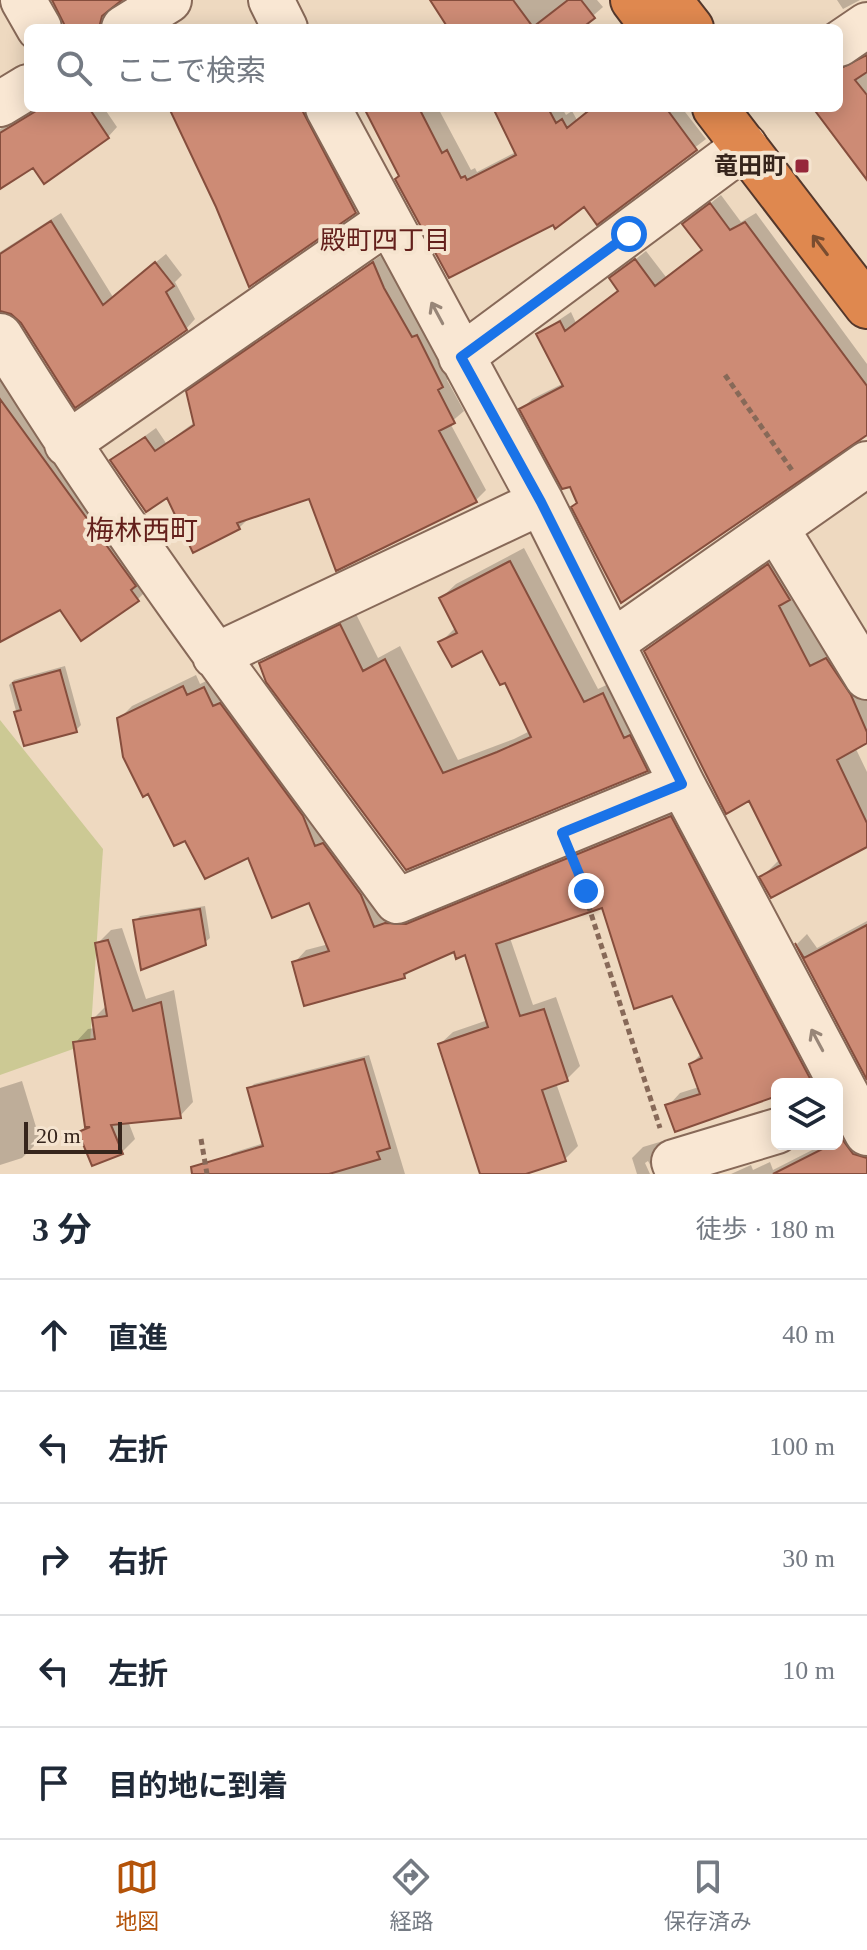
<!DOCTYPE html>
<html lang="ja">
<head>
<meta charset="utf-8">
<style>
  body { margin:0; font-family:"Times New Roman","Noto Sans JP",serif; background:#f2f2f3; color:#1f2937 }
  .controls { position:absolute; right:24px; bottom:24px; display:grid; overflow:hidden; border-radius:12px; box-shadow:0 4px 20px #0003 }
  .controls button { width:72px; height:72px; display:grid; place-items:center; padding:0; border:0; border-bottom:2px solid #e0e1e3; background:#fff; color:#1f2937; font:40px sans-serif }
  .scale { position:absolute; left:24px; bottom:20px; width:98px; box-sizing:border-box; padding-left:8px; border:4px solid #36251c; border-top:0; font-size:22px; line-height:28px; white-space:nowrap; color:#36251c; -webkit-text-stroke:6px #f5e4cf; paint-order:stroke }
  .stop { position:absolute; width:24px; height:24px; margin:-18px; border:6px solid #1a73e8; border-radius:50%; background:#fff }
  .stop.end { background:#1a73e8; border-color:#fff; box-shadow:0 2px 8px #0008 }
  .list { margin:0; padding:0; list-style:none }
  h2 { display:flex; justify-content:space-between; align-items:center; height:104px; margin:0; padding:0 32px; font-size:34px }
  h2 small { font-size:26px; font-weight:400; color:#747a83 }
  .list li { display:grid; grid-template-columns:52px 1fr auto; gap:24px; align-items:center; box-sizing:border-box; height:112px; padding:0 32px; border-top:2px solid #e0e1e3 }
  .list b { display:block; font-size:30px; white-space:nowrap }
  .list em { font-size:26px; font-style:normal; color:#747a83 }
  .icon { flex:none; width:44px; height:44px; fill:none; stroke:currentColor; stroke-width:2; stroke-linecap:round; stroke-linejoin:round }
  .map { position:relative; flex:none; width:867px; height:1174px; overflow:hidden }
  .search { position:absolute; background:#fff; box-shadow:0 4px 20px #0003; left:24px; right:24px; top:24px; height:88px; display:flex; align-items:center; gap:20px; box-sizing:border-box; padding:0 28px; border-radius:12px; color:#747a83; font-size:30px }
  .sheet { height:664px; background:#fff }
  nav { display:flex; justify-content:space-around; align-items:center; box-sizing:border-box; height:112px; border-top:2px solid #e0e1e3; background:#fff; font-size:22px; color:#747a83 }
  nav a { display:grid; justify-items:center; gap:4px }
  nav .on { color:#b45309 }
  .map>svg:first-child { display:block }
  .green { fill:#ccc994 }
  .shadow { fill:#0003 }
  .building { fill:#cd8b75; stroke:#864e3d; stroke-width:2 }
  .lines { fill:none; stroke-linecap:round; stroke-linejoin:round }
  .minor-casing { stroke:#876958; stroke-width:48 }
  .highway-casing { stroke:#54382c; stroke-width:48 }
  .path { stroke:#876958; stroke-width:5; stroke-dasharray:6 4; stroke-linecap:butt }
  .minor { stroke:#f9e7d3; stroke-width:44 }
  .highway { stroke:#df884f; stroke-width:44 }
  .oneway { stroke:#7a4d30 }
  .oneway2 { stroke:#988678 }
  .route { stroke:#1a73e8; stroke-width:10 }
  .poi-dot { fill:#96273a; stroke:#f5e4cf; stroke-width:3 }
  .labels { text-anchor:middle; stroke-width:8; stroke-linejoin:round; paint-order:stroke }
  .poi-label { font-size:24px; font-weight:bold; fill:#36251c; stroke:#f5e4cf; text-anchor:end }
  .neighbourhood-label { font-size:26px; fill:#631f1b; stroke:#f5e4cf }
  .quarter-label { font-size:28px; fill:#631f1b; stroke:#f5e4cf }
</style>
</head>
<body>
<div class="map">
<svg width="867" height="1174" viewBox="0 0 867 1174">
  <rect width="100%" height="100%" fill="#eed9c0"/>
  <path class="green" d="M0,720L103,849L90,1043L0,1075Z"/>
  <path class="shadow" d="M433,0H597L603,7L579,28H445L449,26Z
    M837,0H860L843,9Z
    M867,53V177L816,108H839V56L854,57Z
    M37,108H104L117,127L108,137L33,166L0,187V129Z
    M171,108H316L365,201L354,211L191,146Z
    M366,108H438L471,170L475,168L477,172L516,152L494,108H562L566,115L572,111L577,120L592,108H682L706,139L598,222L585,204L553,223L401,175Z
    M721,195L741,222L756,213L867,364V434L622,601L571,484L522,409L532,399L564,383L538,334L571,312L576,323L619,290L611,279L646,251L666,277L703,249L684,224Z
    M61,213L113,297L166,254L182,275L175,282L195,319L186,329L0,299V252Z
    M383,254L394,278L452,375L447,380L464,411L450,423L486,490L476,500L337,569L310,497L250,517L239,528L167,495L112,460L156,428L166,443L195,422L189,392L199,382Z
    M0,356L148,589L137,600L0,606Z
    M524,548L598,689L617,680L661,755L646,769L406,868L261,663L276,649L355,612L378,658L400,646L458,760L514,739L530,731L506,680L483,648L441,642L456,627L441,598L456,584Z
    M786,548L867,676V740L855,747L867,772V845L762,877L779,860L750,799L646,652L663,635Z
    M65,666L81,725L76,730L25,744L9,685L14,680Z
    M196,675L200,684L217,676L387,916L683,805L824,1070L808,1084H777V1095L668,1106L680,1093L699,1087L691,1064L702,1053L673,994L604,906L510,938L533,1005L556,997L580,1066L567,1079L556,1083L578,1146L565,1159L520,1174H483L440,1044L453,1032L488,1020L466,953L455,950L413,968L404,977L294,963L306,950L329,944L310,901L249,856L119,719L132,706Z
    M205,906L210,938L204,943L135,921L140,916Z
    M867,921V1075L797,944L807,934L817,948Z
    M122,928L146,999L174,990L193,1102L180,1116L128,1121L135,1139L122,1152L80,1132L87,1126L75,1043L88,1029L95,1028L94,1018L107,1005L97,944L111,930Z
    M369,1055L405,1174H232L228,1158L232,1153L264,1143L249,1089L254,1084Z
    M22,1081L40,1140L22,1158L0,1165V1088Z
    M854,1129L867,1153V1174H731L751,1165L753,1170L770,1162L773,1170L824,1144H837V1137Z
    M663,1141L661,1159L668,1174H655L648,1161L645,1163L650,1174H637L632,1158L643,1147Z"/>
  <path class="building" d="M52,0H122L102,16L99,28H66Z
    M430,0H513L533,27L568,0H581L595,18L582,28H448Z
    M867,55V72L855,80L867,95V180L813,108H839V69Z
    M41,108H89L109,138L44,184L33,168L0,189V133Z
    M169,108H301L356,213L249,287L216,207Z
    M364,108H419L442,153L447,150L461,178L465,176L467,180L516,155L493,108H548L556,123L562,119L567,128L592,108H666L697,150L597,225L584,207L555,229L553,225L449,278L395,179L399,176Z
    M710,203L730,230L745,222L867,386V435L621,603L571,507L577,503L570,487L562,489L519,409L563,386L536,334L560,321L565,331L618,291L609,278L635,259L655,286L702,250L682,224Z
    M51,221L103,305L155,262L174,286L166,292L187,330L75,408L21,323L11,314L0,311V254Z
    M373,262L384,288L412,337L417,335L443,387L438,390L455,423L439,431L477,502L336,571L309,499L237,523L240,529L193,553L167,498L146,512L110,460L145,437L155,451L194,425L186,391Z
    M0,399L136,586L131,590L139,601L81,641L60,610L0,642Z
    M510,561L584,702L603,693L624,738L630,735L648,771L406,870L266,682L259,663L340,624L363,671L385,659L443,773L497,752L531,737L505,683L500,685L482,651L452,667L438,642L457,633L439,598Z
    M768,564L790,600L779,606L810,666L826,658L851,695L867,732V743L837,760L867,823V847L771,898L759,877L781,865L749,801L726,814L644,651Z
    M60,670L77,732L24,746L14,712L21,710L13,683Z
    M183,686L187,695L204,687L213,706L220,703L303,816L315,846L323,843L361,895L374,927L385,923L406,924L671,816L813,1084H777V1096L675,1132L665,1105L700,1094L689,1064L702,1058L672,996L634,1009L602,908L496,944L520,1016L544,1009L568,1081L542,1090L566,1161L526,1174H480L438,1044L488,1027L465,955L456,959L454,952L404,974L405,978L304,1006L292,962L329,951L309,903L272,918L248,858L205,879L185,841L174,846L148,794L143,797L123,757L117,718Z
    M200,909L206,945L141,970L133,920Z
    M867,925V1080L795,943L804,958Z
    M108,940L133,1011L161,1002L181,1118L111,1125L123,1154L92,1166L78,1132L90,1127H85L73,1042L95,1039L92,1018L107,1016L95,943Z
    M364,1059L390,1148L377,1152L380,1159L329,1174H192L191,1167L263,1146L247,1088Z
    M842,1139L853,1154L867,1158V1174H773Z"/>
  <g class="lines">
    <g class="minor-casing">
      <path id="minor" d="M23,0L39,28
        M271,0L285,28
        M124,28L169,0
        M839,44L867,25
        M0,104L28,87
        M328,108L541,502L682,784L867,1133
        M0,336C121,532 260,716 397,901L682,784
        M461,357L745,146
        M67,444L388,221
        M776,528L867,677
        M613,642L867,464
        M215,656L541,502
        M679,1174L674,1162L777,1131"/>
    </g>
    <g class="highway-casing">
      <path id="highway" d="M633,0L654,28
        M669,0L691,28
        M715,108L867,306"/>
    </g>
    <path class="path" d="M725,375L794,473
      M576,867L660,1128
      M201,1139L207,1174"/>
    <use href="#minor" class="minor"/>
    <use href="#highway" class="highway"/>
  </g>
  <defs><path id="oneway-shaft" d="M-6 0H5M1.5-3L5.5 0L1.5 3" fill="none" stroke-width="1.6" stroke-linecap="round" stroke-linejoin="round" transform="scale(2)"/></defs>
  <use class="oneway" href="#oneway-shaft" transform="translate(820 245) rotate(-127)"/>
  <g class="oneway2">
    <use href="#oneway-shaft" transform="translate(437 313) rotate(-118)"/>
    <use href="#oneway-shaft" transform="translate(817 1040) rotate(-118)"/>
  </g>
  <g class="lines">
    <path class="route" d="M586,891L562,833L682,784L541,502L461,357L629,234"/>
  </g>
  <rect class="poi-dot" x="794" y="158" width="16" height="16" rx="4"/>
  <g class="labels">
    <g class="poi-label">
      <text x="786" y="174">竜田町</text>
    </g>
    <g class="neighbourhood-label">
      <text x="385" y="249">殿町四丁目</text>
    </g>
    <g class="quarter-label">
      <text x="142" y="540">梅林西町</text>
    </g>
  </g>
</svg>
<div class="controls">
<button><svg class="icon" aria-label="layers" viewBox="0 0 24 24"><path d="M12 4l9 5-9 5-9-5zM3 14l9 5 9-5"/></svg></button>
</div>
<div class="scale">20 m</div>
<div class="stop" style="left:629px;top:234px"></div>
<div class="stop end" style="left:586px;top:891px"></div>
<div class="search"><svg class="icon" aria-label="search" viewBox="0 0 24 24"><circle cx="10" cy="10" r="6"/><path d="M15 15l6 6"/></svg>ここで検索</div>
</div>
<section class="sheet">
<h2>3 分<small>徒歩 · 180 m</small></h2>
<ul class="list">
<li><svg class="icon" aria-label="ahead" viewBox="0 0 24 24"><path d="M12 20V5M6 11l6-6 6 6"/></svg><div><b>直進</b></div><em>40 m</em></li>
<li><svg class="icon" aria-label="left" viewBox="0 0 24 24"><path d="M17 20v-9H6M10 6l-5 5 5 5"/></svg><div><b>左折</b></div><em>100 m</em></li>
<li><svg class="icon" aria-label="right" viewBox="0 0 24 24"><path d="M7 20v-9h11M14 6l5 5-5 5"/></svg><div><b>右折</b></div><em>30 m</em></li>
<li><svg class="icon" aria-label="left" viewBox="0 0 24 24"><path d="M17 20v-9H6M10 6l-5 5 5 5"/></svg><div><b>左折</b></div><em>10 m</em></li>
<li><svg class="icon" aria-label="arrive" viewBox="0 0 24 24"><path d="M6 21V4h12l-3 4 3 4H6"/></svg><div><b>目的地に到着</b></div></li>
</ul>
</section>
<nav>
<a class="on"><svg class="icon" aria-label="map" viewBox="0 0 24 24"><path d="M3 6l6-2 6 2 6-2v14l-6 2-6-2-6 2zM9 4v14M15 6v14"/></svg>地図</a>
<a><svg class="icon" aria-label="directions" viewBox="0 0 24 24"><path d="M12 3l9 9-9 9-9-9zM9 14v-3h6M13 9l2 2-2 2"/></svg>経路</a>
<a><svg class="icon" aria-label="saved" viewBox="0 0 24 24"><path d="M7 4h10v16l-5-4-5 4z"/></svg>保存済み</a>
</nav>
</body>
</html>
